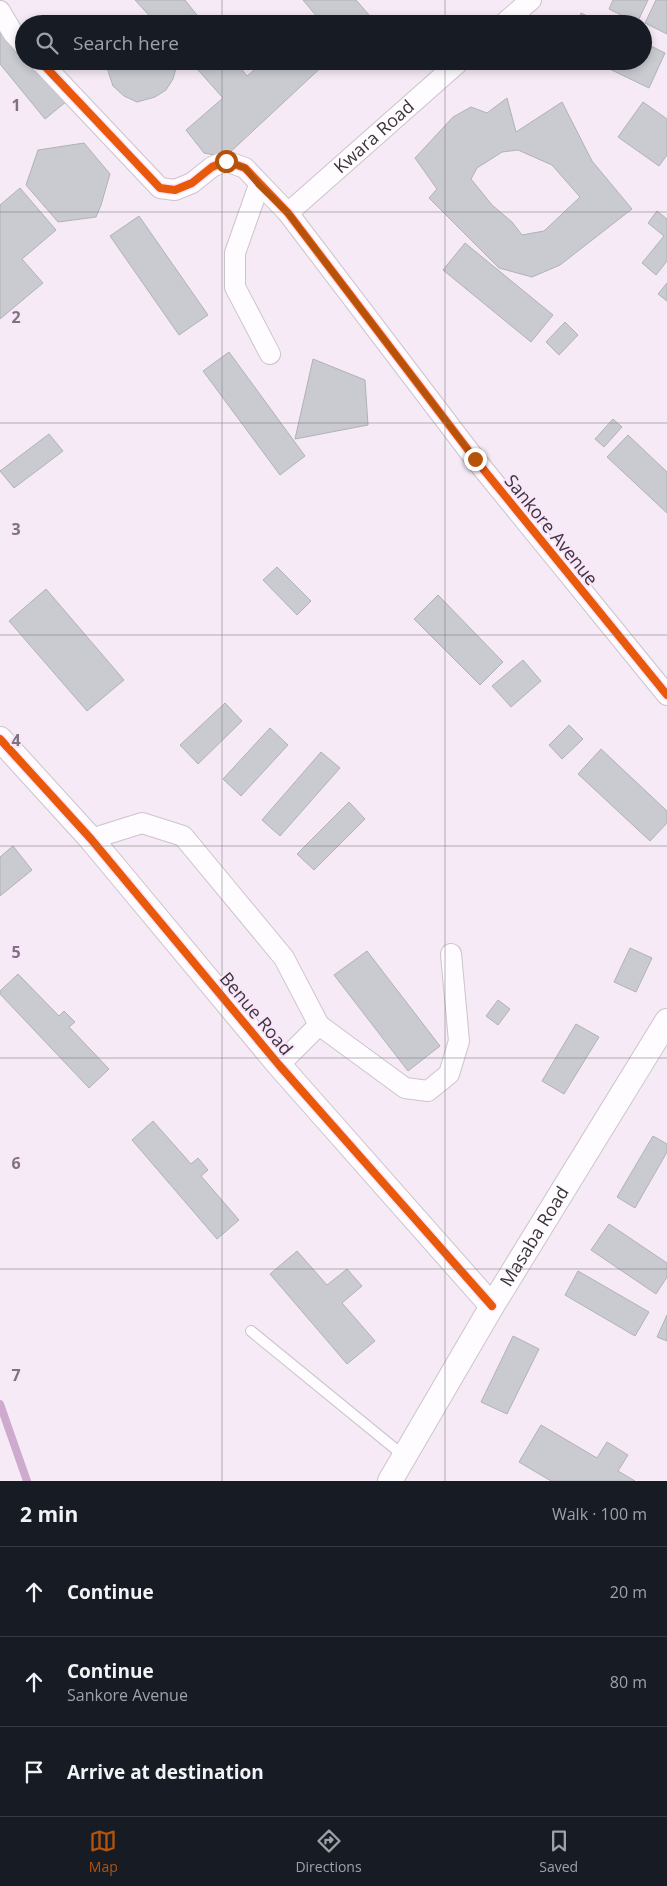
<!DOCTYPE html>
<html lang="en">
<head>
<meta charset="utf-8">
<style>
  body { margin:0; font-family:"Open Sans",sans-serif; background:#20242c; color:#f1f3f6 }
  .stop { position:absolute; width:15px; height:15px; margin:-11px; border:4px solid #b45309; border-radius:50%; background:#fff }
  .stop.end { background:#b45309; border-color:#fff; box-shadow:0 1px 5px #0008 }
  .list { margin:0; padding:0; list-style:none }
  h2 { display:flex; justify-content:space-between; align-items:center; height:65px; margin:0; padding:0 20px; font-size:21px }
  h2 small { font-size:16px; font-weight:400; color:#9ea1a6 }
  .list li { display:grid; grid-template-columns:32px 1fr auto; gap:15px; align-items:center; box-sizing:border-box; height:90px; padding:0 20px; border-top:1px solid #363941 }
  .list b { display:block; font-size:19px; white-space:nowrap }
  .list p { margin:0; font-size:16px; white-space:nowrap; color:#9ea1a6 }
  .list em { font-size:16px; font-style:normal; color:#9ea1a6 }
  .icon { flex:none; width:28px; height:28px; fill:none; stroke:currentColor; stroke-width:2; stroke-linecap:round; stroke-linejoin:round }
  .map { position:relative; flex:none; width:667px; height:1481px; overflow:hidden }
  .search { position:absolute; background:#171b24; box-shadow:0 2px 8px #0003; left:15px; right:15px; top:15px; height:55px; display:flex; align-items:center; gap:12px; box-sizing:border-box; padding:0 18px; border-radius:28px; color:#9ea1a6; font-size:19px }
  .sheet { height:335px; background:#171b24 }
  nav { display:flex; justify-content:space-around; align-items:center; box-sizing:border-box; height:70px; border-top:1px solid #363941; background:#171b24; font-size:14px; color:#9ea1a6 }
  nav a { display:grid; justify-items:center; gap:2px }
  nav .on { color:#b45309 }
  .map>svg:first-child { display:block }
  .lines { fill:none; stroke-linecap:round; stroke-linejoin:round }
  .stream { stroke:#cfaacf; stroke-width:8 }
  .building { fill:#c9cbd0; stroke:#b1b2b7; fill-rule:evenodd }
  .service-casing { stroke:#ccc4cc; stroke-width:12 }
  .minor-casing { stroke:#ccc4cc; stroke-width:22 }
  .tertiary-casing { stroke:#ccc4cc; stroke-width:26 }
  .service { stroke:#fefcfe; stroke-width:10 }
  .minor { stroke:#fefcfe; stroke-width:20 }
  .tertiary { stroke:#fefcfe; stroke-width:24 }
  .cycleway-casing { stroke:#fae5fa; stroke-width:11 }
  .cycleway { stroke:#e8590c; stroke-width:8 }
  .route { stroke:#b45309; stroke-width:6 }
  .grid { fill:none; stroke:#7d747d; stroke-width:1; stroke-opacity:0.55 }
  .labels { text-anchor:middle; stroke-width:4; stroke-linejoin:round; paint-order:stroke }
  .street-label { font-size:18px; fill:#3d353d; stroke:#fae5fa }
  .grid-label { font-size:16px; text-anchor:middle; font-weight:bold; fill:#7d747d; stroke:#fae5fa; stroke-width:4; stroke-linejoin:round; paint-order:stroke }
</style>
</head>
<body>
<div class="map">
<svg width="667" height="1481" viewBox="0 0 667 1481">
  <rect width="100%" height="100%" fill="#f5eaf5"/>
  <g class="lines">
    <path class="stream" d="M0,1404L27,1481"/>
  </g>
  <path class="building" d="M135,0H185L204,24H157Z
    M303,0H356L377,24H311L318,18Z
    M613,0H648L637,23L609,9Z
    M656,0H667V34L645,23Z
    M581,13L604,24H577Z
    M0,18L24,47V61H35L67,101L45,119L0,64Z
    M643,42L665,53L649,88L593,61H643Z
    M109,61H178L173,79L166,90L155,97L137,102L124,96L113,86L108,71Z
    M190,61H235L247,76L265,61H328L225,157L204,153L186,130L223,98Z
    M507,98L516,132L562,102L592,161L632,209L560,265L532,277L499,268L429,198L437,189L415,158L453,117L471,107L487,113ZM518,150L552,165L580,197L544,231L522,235L512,222L492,205L471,179L477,168L502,152Z
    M643,102L667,119V155L659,166L618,137Z
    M84,143L110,174L101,205L96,217L58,222L26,185L38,150Z
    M20,188L56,230L22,259L43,283L0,319V205Z
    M657,211L667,219V261L656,275L642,263L664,236L648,223Z
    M139,216L208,315L179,335L110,236Z
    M465,243L553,315L531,342L443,270Z
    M667,283V301L658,294Z
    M565,322L578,335L559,355L546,342Z
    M229,352L305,456L280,475L203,371Z
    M313,359L365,380L368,425L295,439Z
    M613,419L622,427L604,447L595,439Z
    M49,434L63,451L14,488L0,471Z
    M628,435L667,472V513L607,457Z
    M277,567L311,601L297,615L263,580Z
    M46,589L124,680L87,711L9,621Z
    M438,595L503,662L480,685L414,619Z
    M523,660L541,681L511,707L492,686Z
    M225,703L242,721L198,764L180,745Z
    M569,725L583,739L562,759L549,745Z
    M270,728L288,745L241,796L223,779Z
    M601,749L667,811V823L650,841L578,774Z
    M321,752L340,768L280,836L262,820Z
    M349,802L365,819L314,870L297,854Z
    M13,846L32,870L0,896V857Z
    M630,948L652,958L636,992L614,982Z
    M367,951L440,1046L408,1071L334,975Z
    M18,974L59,1016L64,1011L75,1022L69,1027L109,1069L89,1088L0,994V991Z
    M498,1000L510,1009L498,1025L486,1016Z
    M576,1024L599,1037L564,1094L542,1081Z
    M153,1121L191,1164L198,1158L208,1170L201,1176L239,1220L217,1239L132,1140Z
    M653,1136L667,1144V1152L635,1208L617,1197Z
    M609,1224L667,1263V1277L656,1294L591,1250Z
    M297,1251L327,1285L347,1269L362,1286L342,1303L375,1341L347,1364L270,1274Z
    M578,1271L649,1312L635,1336L565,1295Z
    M667,1315V1341L657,1337Z
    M513,1336L539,1349L507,1414L481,1402Z
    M541,1425L597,1458L607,1442L628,1455L618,1471L635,1481H551L519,1462Z"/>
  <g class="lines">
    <g class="service-casing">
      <path id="service" d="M251,1331L404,1456"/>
    </g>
    <g class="minor-casing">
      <g id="minor">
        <path d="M0,11L13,33L24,45"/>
        <path d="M503,24L531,0"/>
        <path d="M40,61L160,188L175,190L192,183L212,167L226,161L245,168L288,213L475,459L667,695"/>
        <path d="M259,185L235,253V287L270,354"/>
        <path id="s1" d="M288,213L460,61"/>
        <path d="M91,839L142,823L183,836L284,958L319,1025L279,1065"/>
        <path d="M319,1025L405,1088L428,1091L449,1074L459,1041L451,954"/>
      </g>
    </g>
    <g class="tertiary-casing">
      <g id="tertiary">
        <path d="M0,739L91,839L279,1065L492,1306"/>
        <path id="s2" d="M390,1481L492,1306L667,1021"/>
      </g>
    </g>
    <use href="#service" class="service"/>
    <use href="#minor" class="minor"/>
    <use href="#tertiary" class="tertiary"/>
    <g class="cycleway-casing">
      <path id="cycleway" d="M40,61L160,188L175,190L192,183L212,167L226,161L245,168L288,213L475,459L667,695
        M0,739L91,839L279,1065L492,1306"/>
    </g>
    <use href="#cycleway" class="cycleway"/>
  </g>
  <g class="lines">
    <path class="route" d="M226,161L245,168L259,185L288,213L475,459"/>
  </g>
  <path class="grid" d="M222,0V24M445,0V24M222,61V1481M445,61V1481M0,212H667M0,423H667M0,635H667M0,846H667M0,1058H667M0,1269H667"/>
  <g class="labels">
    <g class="street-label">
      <text dy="6" stroke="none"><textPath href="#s1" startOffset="115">Kwara Road</textPath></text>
      <text transform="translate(551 530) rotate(51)" y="6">Sankore Avenue</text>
      <text transform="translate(256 1014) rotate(50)" y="6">Benue Road</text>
      <text dy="6" stroke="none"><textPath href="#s2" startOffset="284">Masaba Road</textPath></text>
    </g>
  </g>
  <g class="grid-label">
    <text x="16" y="111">1</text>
    <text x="16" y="323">2</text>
    <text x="16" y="535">3</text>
    <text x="16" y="746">4</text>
    <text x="16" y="958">5</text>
    <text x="16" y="1169">6</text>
    <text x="16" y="1381">7</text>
  </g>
</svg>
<div class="stop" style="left:226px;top:161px"></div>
<div class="stop end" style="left:475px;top:459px"></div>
<div class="search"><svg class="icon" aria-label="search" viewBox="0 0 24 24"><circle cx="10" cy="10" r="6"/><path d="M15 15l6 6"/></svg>Search here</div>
</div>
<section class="sheet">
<h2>2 min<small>Walk · 100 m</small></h2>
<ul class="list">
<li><svg class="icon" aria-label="ahead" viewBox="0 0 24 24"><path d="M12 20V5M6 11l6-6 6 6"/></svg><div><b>Continue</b></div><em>20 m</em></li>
<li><svg class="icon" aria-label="ahead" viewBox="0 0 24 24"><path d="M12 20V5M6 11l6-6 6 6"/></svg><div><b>Continue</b><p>Sankore Avenue</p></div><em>80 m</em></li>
<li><svg class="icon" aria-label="arrive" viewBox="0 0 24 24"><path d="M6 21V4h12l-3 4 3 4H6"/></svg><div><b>Arrive at destination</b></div></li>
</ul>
</section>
<nav>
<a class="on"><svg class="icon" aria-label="map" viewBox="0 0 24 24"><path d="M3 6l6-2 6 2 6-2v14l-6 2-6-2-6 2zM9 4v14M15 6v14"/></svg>Map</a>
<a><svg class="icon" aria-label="directions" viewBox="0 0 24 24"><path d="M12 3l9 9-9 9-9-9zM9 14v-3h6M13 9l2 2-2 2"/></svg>Directions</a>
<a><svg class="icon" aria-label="saved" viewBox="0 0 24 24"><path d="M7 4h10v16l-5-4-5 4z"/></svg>Saved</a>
</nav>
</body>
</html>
